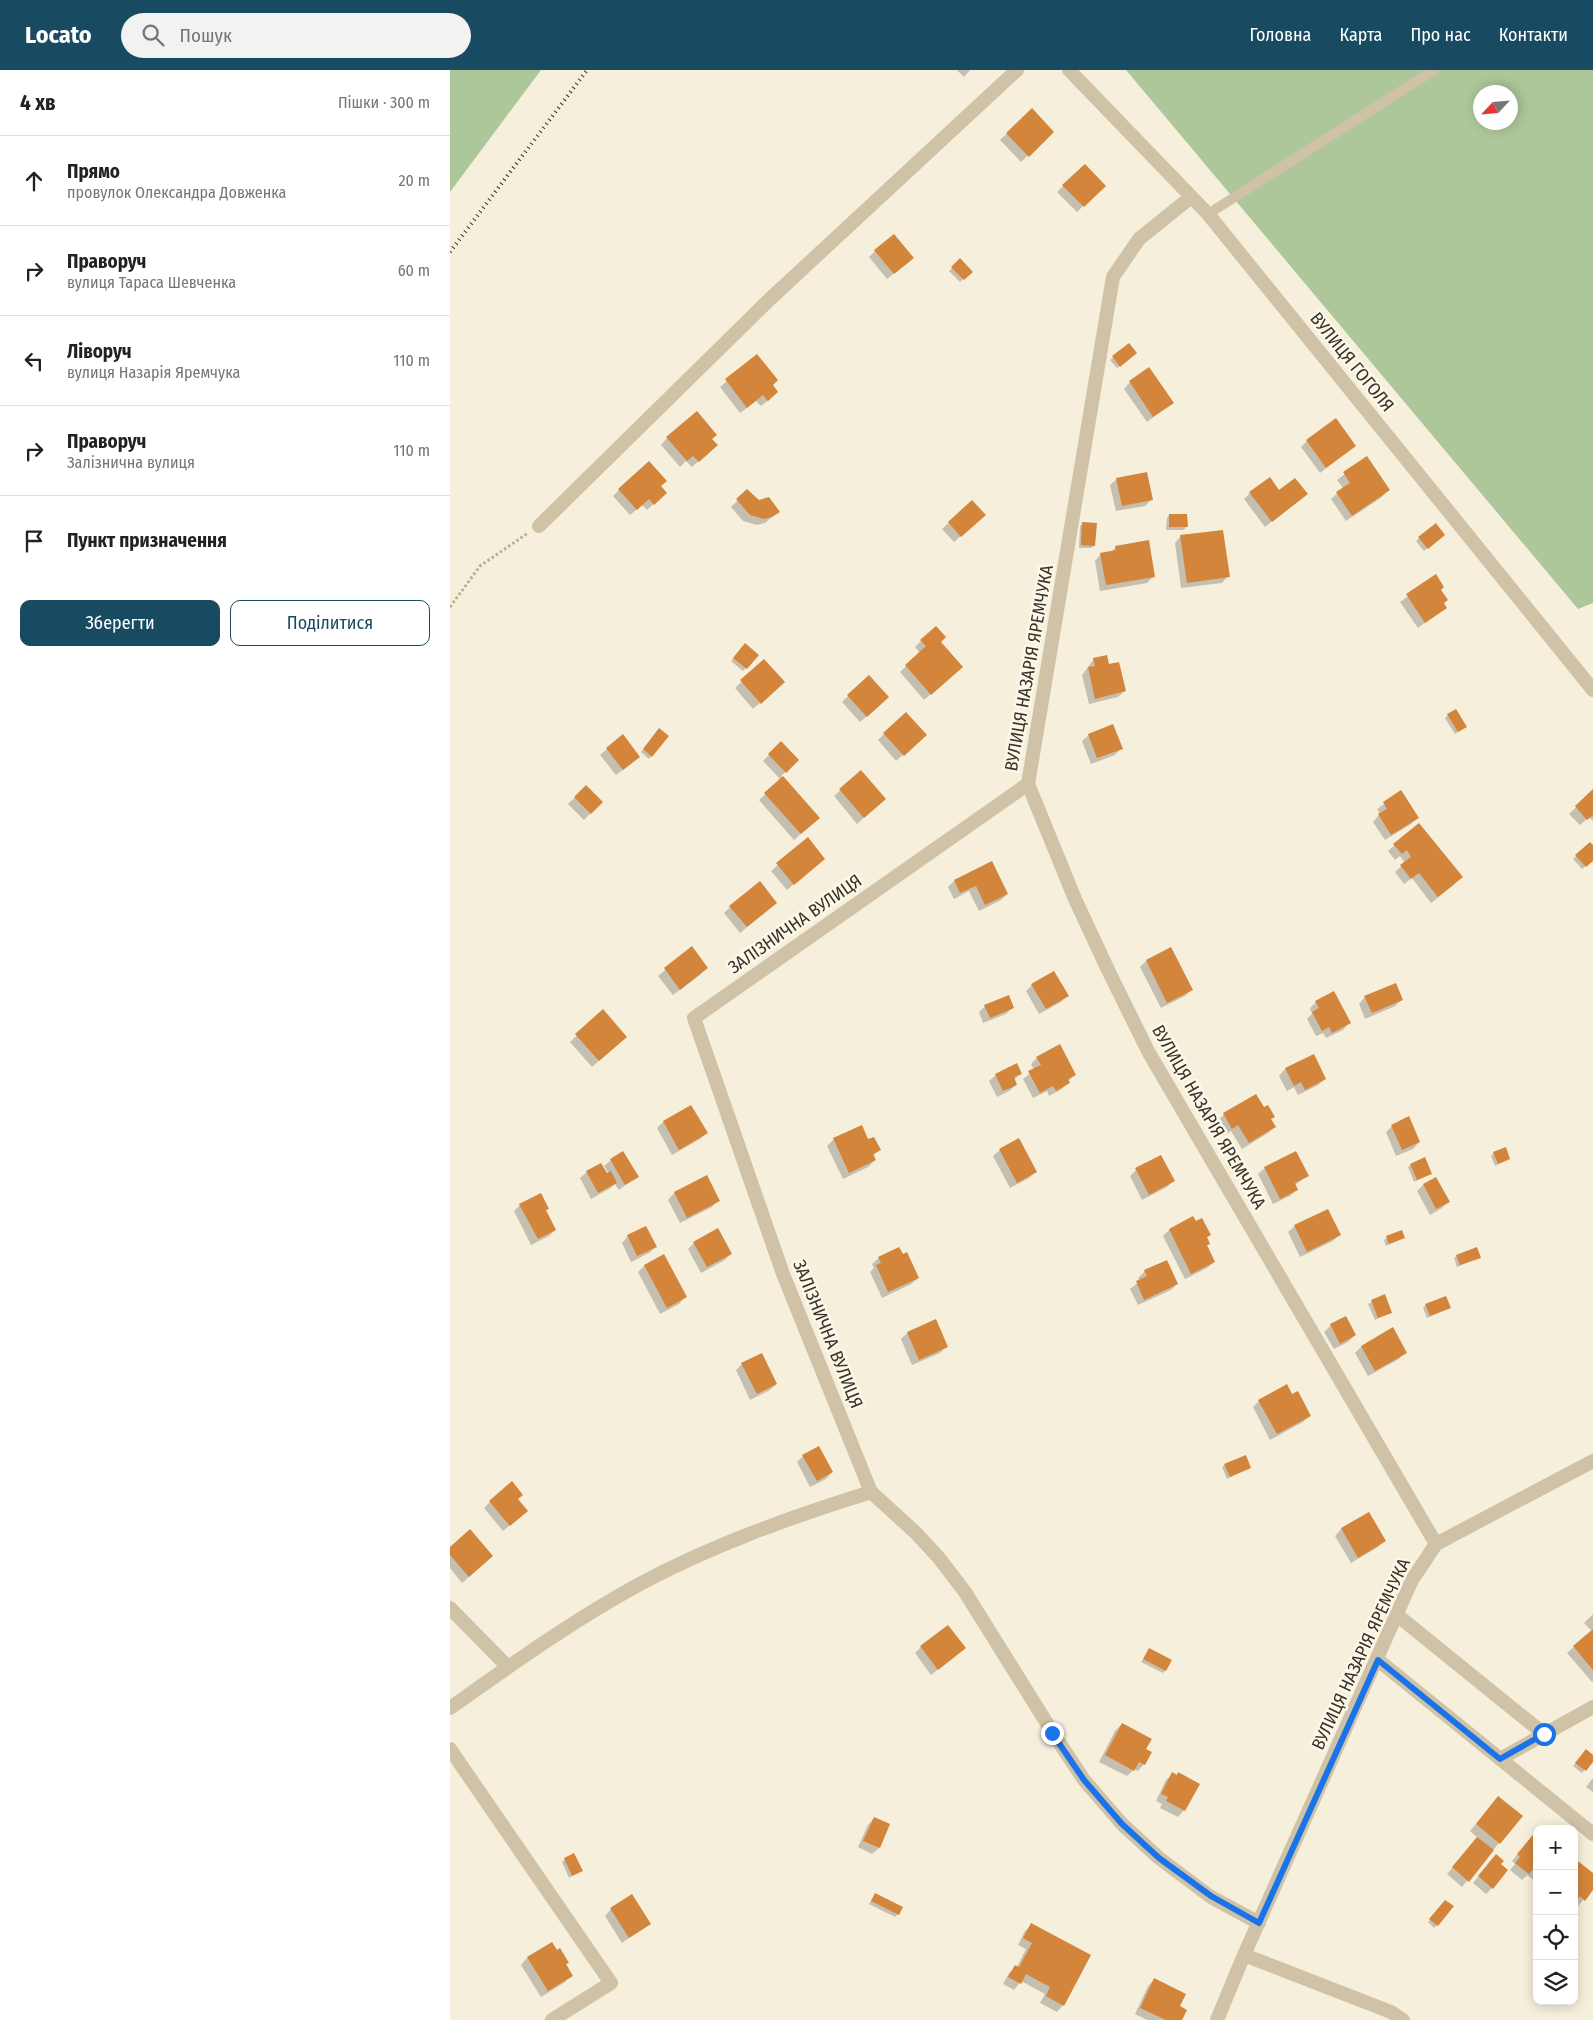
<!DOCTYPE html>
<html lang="uk">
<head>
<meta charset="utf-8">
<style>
  body { margin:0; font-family:"Fira Sans Condensed",sans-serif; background:#f2f2f2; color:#222 }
  .controls { position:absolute; right:15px; bottom:15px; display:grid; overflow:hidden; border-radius:10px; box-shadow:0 2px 12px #0003 }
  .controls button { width:45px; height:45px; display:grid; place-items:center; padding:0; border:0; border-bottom:1px solid #e0e0e0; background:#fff; color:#222; font:25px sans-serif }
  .compass { position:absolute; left:1023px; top:15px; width:45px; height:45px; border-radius:50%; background:#fff; box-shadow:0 2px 12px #0003; rotate:244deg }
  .stop { position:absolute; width:15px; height:15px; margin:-11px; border:4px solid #1a73e8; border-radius:50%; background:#fff }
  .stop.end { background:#1a73e8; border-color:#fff; box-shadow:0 1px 5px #0008 }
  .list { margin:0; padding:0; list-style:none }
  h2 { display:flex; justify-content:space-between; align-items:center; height:65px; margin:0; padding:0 20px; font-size:21px }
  h2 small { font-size:16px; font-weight:400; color:#767676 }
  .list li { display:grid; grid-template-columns:32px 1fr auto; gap:15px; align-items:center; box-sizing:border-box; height:90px; padding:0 20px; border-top:1px solid #e0e0e0 }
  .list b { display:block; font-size:19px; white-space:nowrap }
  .list p { margin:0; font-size:16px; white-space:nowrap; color:#767676 }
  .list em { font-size:16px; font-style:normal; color:#767676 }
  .actions { display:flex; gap:10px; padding:15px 20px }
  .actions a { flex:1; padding:11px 0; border:1px solid #184b61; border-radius:10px; text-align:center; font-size:18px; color:#184b61 }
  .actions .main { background:#184b61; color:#fff }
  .icon { flex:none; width:28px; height:28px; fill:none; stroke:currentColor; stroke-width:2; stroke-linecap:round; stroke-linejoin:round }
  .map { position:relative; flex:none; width:1143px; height:1950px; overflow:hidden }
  header { display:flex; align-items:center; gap:30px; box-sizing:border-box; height:70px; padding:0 25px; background:#184b61; color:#fff }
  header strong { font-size:24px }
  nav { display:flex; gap:28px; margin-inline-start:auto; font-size:18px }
  .search { width:350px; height:45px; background:#f2f2f2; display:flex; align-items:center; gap:12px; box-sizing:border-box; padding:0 18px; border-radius:28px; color:#767676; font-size:19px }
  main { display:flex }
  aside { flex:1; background:#fff }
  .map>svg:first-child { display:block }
  .green { fill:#adc69a; fill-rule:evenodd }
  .shadow { fill:#0003 }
  .building { fill:#d3853b }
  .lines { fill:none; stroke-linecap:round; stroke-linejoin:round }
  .path { stroke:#bbad90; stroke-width:3; stroke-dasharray:2.5 2.5; stroke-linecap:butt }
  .service { stroke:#cfc2a6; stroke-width:10 }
  .minor { stroke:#cfc2a6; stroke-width:14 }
  .rail { stroke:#3a3228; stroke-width:4; stroke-dasharray:1 4; stroke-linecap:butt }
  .route { stroke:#1a73e8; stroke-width:6 }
  .labels { text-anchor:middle; stroke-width:5; stroke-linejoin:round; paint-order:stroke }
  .street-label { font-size:18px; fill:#3a3228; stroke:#fcf8e9 }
</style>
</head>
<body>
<header>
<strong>Locato</strong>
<div class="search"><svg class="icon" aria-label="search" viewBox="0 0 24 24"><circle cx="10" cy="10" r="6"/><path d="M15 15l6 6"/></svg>Пошук</div>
<nav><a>Головна</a><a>Карта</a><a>Про нас</a><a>Контакти</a></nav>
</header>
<main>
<aside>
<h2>4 хв<small>Пішки · 300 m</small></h2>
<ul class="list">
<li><svg class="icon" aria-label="ahead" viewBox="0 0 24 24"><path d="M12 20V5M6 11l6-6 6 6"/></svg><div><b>Прямо</b><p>провулок Олександра Довженка</p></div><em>20 m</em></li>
<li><svg class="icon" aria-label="right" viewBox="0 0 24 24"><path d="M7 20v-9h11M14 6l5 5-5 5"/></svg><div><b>Праворуч</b><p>вулиця Тараса Шевченка</p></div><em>60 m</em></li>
<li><svg class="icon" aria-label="left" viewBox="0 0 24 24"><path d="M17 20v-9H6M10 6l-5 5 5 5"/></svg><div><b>Ліворуч</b><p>вулиця Назарія Яремчука</p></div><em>110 m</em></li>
<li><svg class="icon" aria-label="right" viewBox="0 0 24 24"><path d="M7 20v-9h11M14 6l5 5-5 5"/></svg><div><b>Праворуч</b><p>Залізнична вулиця</p></div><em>110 m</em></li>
<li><svg class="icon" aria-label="arrive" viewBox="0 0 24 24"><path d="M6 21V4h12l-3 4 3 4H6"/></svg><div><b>Пункт призначення</b></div></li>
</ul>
<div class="actions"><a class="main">Зберегти</a><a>Поділитися</a></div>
</aside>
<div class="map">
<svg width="1143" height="1950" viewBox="0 0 1143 1950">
  <rect width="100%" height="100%" fill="#f5efdc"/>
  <path class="green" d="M0,0H91L0,122Z
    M676,0H1143V533L1128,539ZM1030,22H1060V52H1030Z"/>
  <path class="shadow" d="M507,0H520L514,7Z
    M582,40L603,62L571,92L550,70Z
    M634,95L654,116L627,142L607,122Z
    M425,181L456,194L437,209L419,187Z
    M510,190L521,202L510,212L499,201Z
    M679,275L682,286L667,298L660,290Z
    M307,285L321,316L320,329L311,336L306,331L290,343L270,317Z
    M680,312L722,333L697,352L674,319Z
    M217,368L261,369L260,381L242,397L236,391L230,397L211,375Z
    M857,371L905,376L870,403L851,377Z
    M916,388L938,420L932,427L896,451L881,429L893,418L887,410Z
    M667,409L702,429L695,436L666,441L660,415Z
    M209,416V429L197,440L192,435L180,445L163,426L169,420Z
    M297,421L308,431L329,441L315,453L307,455L293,451L281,437Z
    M829,422L856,424L815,457L794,429L800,423Z
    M522,432L528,451L504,472L492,459Z
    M719,445L736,457L734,460H716L717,448Z
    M633,453L644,476L641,478H629L630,456Z
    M985,455L991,468L974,481L966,471Z
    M731,466L778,506L772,513L731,518L725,473Z
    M666,477L704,506L697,513L650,521L645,491L651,484L660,483Z
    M985,506L993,534L995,538L968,558L950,532Z
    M471,571L489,572L505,603L474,630L450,602L470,583L465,577Z
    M292,577L307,585L293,601L281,591Z
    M644,589L658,595L675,621L668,627L639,634L632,605Z
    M314,590L327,618L303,639L285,618Z
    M398,626L431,634L410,652L392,632Z
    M998,645L1012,659L1005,664L995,648Z
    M207,662L201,686L199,689L191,682Z
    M434,664L469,671L446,691L428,670Z
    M639,665L671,678L665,685L641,694L632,671Z
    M331,673L348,690L331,706L368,748L344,770L309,730L331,710L313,691Z
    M157,679L182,693L166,705L150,685Z
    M411,702L428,735L407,754L384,726Z
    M136,717L151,732L134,750L118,734Z
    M1143,721V751L1139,747L1130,755L1119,744Z
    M951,722L967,747L961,754L935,770L923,752L930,744L927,739Z
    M969,754L1005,814L981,833L962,808L954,814L945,802L955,793L950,786L945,790L938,781Z
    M357,769L367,795L337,820L321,801Z
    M1140,774L1143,777V790L1132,799L1123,789Z
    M542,793L557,824L551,830L529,841L519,821L504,829L498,817L504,811Z
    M280,837L319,839L290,863L274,843Z
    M242,878L251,904L223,925L208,906Z
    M720,879L741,920L735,926L711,938L690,897L696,891Z
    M582,915L617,925L611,932L589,944L576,921Z
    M915,927L952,929L945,936L915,949L909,934Z
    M866,932L899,953L893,960L876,968L873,963L866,966L857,949L862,944L860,938Z
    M535,936L563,937L556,944L533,953L529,942Z
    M153,941L169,973L142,997L120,972Z
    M863,985L875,1009L868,1015L848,1025L844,1017L837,1021L829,1006L835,999Z
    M587,988L624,1005L612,1019L599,1026L597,1021L583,1028L573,1009L584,1000L581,994Z
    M570,1004L564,1010L566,1015L559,1021L547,1027L539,1011L546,1005Z
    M241,1036L256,1063L250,1069L222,1085L207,1058L213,1052Z
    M774,1044L820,1049L825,1056L818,1063L792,1079L781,1061L776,1064L768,1051Z
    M411,1056L418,1071L429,1080L423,1086L425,1090L418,1097L393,1109L377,1076L384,1069Z
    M942,1056L969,1072L963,1079L946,1086L936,1062Z
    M550,1080L585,1102L579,1108L560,1118L543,1086Z
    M1044,1083L1059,1089L1045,1096L1041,1086Z
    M161,1090L187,1106L169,1120L165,1114L159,1119L141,1129L130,1108L137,1102L156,1105L159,1104L154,1096Z
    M961,1095L980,1104L964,1112L958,1097Z
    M815,1098L857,1106L845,1115L847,1119L840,1126L823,1134L808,1104Z
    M686,1100L723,1111L717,1117L692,1130L680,1106Z
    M256,1107L268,1130L262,1137L230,1153L218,1130L224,1123Z
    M985,1109L998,1132L992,1138L980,1145L967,1121L973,1115Z
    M70,1135L95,1140L105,1160L99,1166L81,1175L64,1141Z
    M845,1156L889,1165L883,1171L850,1187L838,1162Z
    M719,1160L759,1165L756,1168L759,1174L756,1176L764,1192L757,1198L735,1209L713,1166Z
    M178,1166L205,1177L199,1183L181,1192L172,1173Z
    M937,1167L953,1168L936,1176L934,1170Z
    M244,1173L281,1183L275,1190L251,1203L238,1179Z
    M213,1186L235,1227L229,1234L210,1244L188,1202L194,1196Z
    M1007,1186L1030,1187L1007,1197L1004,1188Z
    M429,1188L468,1208L461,1214L432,1228L420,1202L424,1198L422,1194Z
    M695,1201L727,1214L721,1220L688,1235L680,1219L690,1211L688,1208Z
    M934,1226L941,1242L925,1250L918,1234Z
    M976,1235L999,1238L977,1248L973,1238Z
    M486,1250L497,1276L490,1283L462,1295L451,1269L457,1263Z
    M881,1255L905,1265L898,1272L884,1279L874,1262Z
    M912,1276L955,1282L949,1289L918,1306L905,1283Z
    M292,1294L326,1314L320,1320L300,1330L286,1300Z
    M842,1326L859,1346L853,1352L820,1370L803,1337L809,1331Z
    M353,1386L382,1402L376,1409L360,1417L347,1392Z
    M775,1395L800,1397L777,1409L772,1397Z
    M66,1430L70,1447L53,1461L34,1438L40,1432Z
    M918,1444L934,1471L928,1477L901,1493L885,1466L891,1459Z
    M0,1479L42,1486L12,1513L0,1498Z
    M1143,1544V1611L1142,1612L1117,1583L1142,1561L1134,1553Z
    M471,1577L515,1578L481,1605L465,1583Z
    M700,1579L715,1601L713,1603L691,1592Z
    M672,1654L695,1680L694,1694L688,1701L684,1699L677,1706L649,1692L665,1661Z
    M1136,1681L1143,1687V1690L1132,1703L1123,1696Z
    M723,1704L726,1706L728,1704L734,1740L728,1747L710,1738L712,1734L706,1731L716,1710Z
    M1143,1708V1722L1136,1717Z
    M1042,1734L1049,1773L1012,1817L997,1804L1028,1768L1020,1761Z
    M424,1748L439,1755L429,1778L422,1784L408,1777L418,1755Z
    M1087,1761V1811L1086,1812L1077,1805L1072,1810L1060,1800L1065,1794L1062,1791Z
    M115,1789L131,1800L119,1808L112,1792Z
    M1124,1790L1143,1805V1818L1128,1836L1124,1833Z
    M1040,1792L1049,1795L1042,1818L1036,1824L1023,1813Z
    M426,1824L448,1844L445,1847L419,1834Z
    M993,1834L987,1855L984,1858L978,1852Z
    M161,1839L199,1854L172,1873L155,1846Z
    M582,1855L613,1935L607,1942L590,1933L595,1924L571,1911L564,1920L553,1914L559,1903L567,1897L576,1879L568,1875L575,1861Z
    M101,1874L121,1905L115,1912L91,1927L71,1895L77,1888Z
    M1087,1882V1890L1083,1887Z
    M704,1910L728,1937L731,1950H697L685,1944L698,1916Z"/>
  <path class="building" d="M582,38L604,62L579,87L556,63Z
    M635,94L656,116L634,137L612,115Z
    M444,164L464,188L444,204L424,180Z
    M510,188L523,202L514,210L501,197Z
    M679,273L687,283L670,297L662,286Z
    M307,284L328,310L323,315L328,322L318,331L313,325L297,338L275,309Z
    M699,297L724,333L703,347L679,311Z
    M247,341L267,365L262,369L268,375L249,392L243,386L237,391L216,367Z
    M886,348L906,376L876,398L856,370Z
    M917,386L940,420L902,446L886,422L900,413L893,402Z
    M199,391L217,411L211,416L217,423L204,435L199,429L187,440L168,419Z
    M697,402L703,430L672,436L666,408Z
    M820,407L829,420L845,408L858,424L822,452L799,422Z
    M297,419L309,430L319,427L330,442L322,447L314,449L300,445L286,429Z
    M522,430L536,445L511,467L498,452Z
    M719,444H737L738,457H719Z
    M632,452L647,453L645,476L631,475Z
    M986,453L995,465L978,479L968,467Z
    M773,460L780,507L737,513L730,465Z
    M699,470L705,507L656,515L650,483L666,480L665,476Z
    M986,504L994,517L991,520L998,530L994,533L997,538L975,553L956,524Z
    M486,556L496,567L491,572L513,597L481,625L455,595L476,576L470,570Z
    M295,573L309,585L297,599L283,588Z
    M657,585L659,594L669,592L676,621L645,629L638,597L645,596L643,588Z
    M314,589L335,612L311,634L290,610Z
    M419,605L439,627L417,647L397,625Z
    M1006,639L1017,657L1008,662L997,644Z
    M456,642L477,665L454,686L433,663Z
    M663,654L673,679L647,688L638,664Z
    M209,658L219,666L202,687L193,679Z
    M173,664L190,687L173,700L156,678Z
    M331,671L349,690L336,703L318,684Z
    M411,700L436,729L414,748L389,719Z
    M333,706L370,748L351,764L314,723Z
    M136,715L153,732L141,744L124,727Z
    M1143,719V745L1137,750L1125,736Z
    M951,720L969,748L941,765L928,744L937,739L933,732Z
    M969,753L1013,807L988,827L969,803L961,809L950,795L961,787L957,780L952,784L943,774Z
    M358,767L375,789L344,815L326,793Z
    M1140,772L1143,775V791L1136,797L1125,785Z
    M542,791L558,824L535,835L526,816L510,823L504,810Z
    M310,811L327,833L297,857L279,836Z
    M242,876L258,898L230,920L214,898Z
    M721,877L743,920L717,933L696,890Z
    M604,901L619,926L596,939L581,914Z
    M946,913L953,930L922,943L914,926Z
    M884,921L901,953L882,963L879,957L872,961L862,942L869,938L865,931Z
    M559,925L564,938L540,948L534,935Z
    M153,939L177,967L149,991L125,964Z
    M610,974L626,1005L618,1009L620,1013L606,1021L603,1016L590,1023L578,1001L591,995L586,987Z
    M864,984L876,1009L855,1020L851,1012L844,1016L835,998Z
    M567,993L572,1004L564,1007L567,1015L553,1021L545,1004Z
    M806,1024L814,1037L818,1035L825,1047L821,1049L826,1057L799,1073L788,1055L782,1059L773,1043Z
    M241,1035L258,1063L229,1080L213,1051Z
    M959,1046L970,1072L952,1080L941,1055Z
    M412,1055L418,1069L424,1067L431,1080L423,1084L426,1090L399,1103L383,1068Z
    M569,1068L587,1102L567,1113L549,1079Z
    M1056,1077L1060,1089L1048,1094L1043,1082Z
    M173,1081L189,1107L175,1115L160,1089Z
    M846,1081L859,1106L845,1113L848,1120L830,1129L814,1097Z
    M711,1085L725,1111L699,1125L685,1098Z
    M975,1087L982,1104L967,1110L960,1094Z
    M151,1093L157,1103L161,1101L167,1113L148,1123L136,1101Z
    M257,1105L270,1131L237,1148L224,1122Z
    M986,1107L1000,1132L986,1139L973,1114Z
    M91,1123L99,1139L96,1140L106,1160L88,1169L69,1134Z
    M878,1139L891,1165L857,1182L844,1155Z
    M743,1146L746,1151L752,1148L761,1165L757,1167L760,1174L757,1175L765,1192L741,1204L719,1159Z
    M196,1156L207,1177L187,1186L177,1165Z
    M268,1158L282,1184L257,1197L243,1172Z
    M952,1160L955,1168L939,1174L936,1166Z
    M449,1177L453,1184L457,1182L469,1208L438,1222L426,1195L431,1193L428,1187Z
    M1027,1177L1031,1188L1010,1195L1006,1185Z
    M214,1184L237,1227L217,1238L194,1195Z
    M717,1190L728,1214L694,1230L686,1211L697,1206L694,1200Z
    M935,1224L942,1243L928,1248L921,1230Z
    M996,1226L1001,1238L980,1246L975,1234Z
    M896,1246L906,1265L890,1274L880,1254Z
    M486,1249L498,1277L469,1290L457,1262Z
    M943,1257L957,1283L925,1301L911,1276Z
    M312,1283L327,1314L307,1324L291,1293Z
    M837,1314L842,1324L848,1321L861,1346L827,1364L808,1330Z
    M369,1376L383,1402L367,1411L352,1385Z
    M796,1385L801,1398L780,1407L774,1394Z
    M62,1411L73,1425L68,1429L78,1441L60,1456L39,1431Z
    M919,1442L936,1471L908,1488L891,1458Z
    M20,1459L43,1486L19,1507L0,1485V1477Z
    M498,1555L516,1578L488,1600L470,1576Z
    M1143,1559V1600L1123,1576Z
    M699,1578L722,1590L716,1601L693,1589Z
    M672,1653L702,1669L696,1679L702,1682L695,1695L689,1692L684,1701L655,1685Z
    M1136,1679L1143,1685V1692L1136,1701L1125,1693Z
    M722,1702L727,1705L728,1702L750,1714L735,1741L716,1731L718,1727L711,1724Z
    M1048,1726L1073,1746L1050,1774L1026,1754Z
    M424,1747L440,1754L430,1778L413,1771Z
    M1087,1760V1802L1083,1799L1079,1804L1065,1793L1070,1787L1067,1784Z
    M1027,1767L1044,1780L1019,1812L1002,1797Z
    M124,1783L133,1801L122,1806L114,1788Z
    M1046,1784L1054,1791L1051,1794L1058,1800L1043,1819L1028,1806Z
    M1124,1788L1143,1803V1820L1135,1831L1130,1826L1124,1833Z
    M425,1823L453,1837L449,1845L421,1831Z
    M182,1824L201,1854L179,1868L160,1838Z
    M995,1830L1004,1836L988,1856L979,1849Z
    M581,1853L641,1885L614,1936L596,1926L600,1917L576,1904L571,1914L558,1907L565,1895L569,1897L582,1873L573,1868Z
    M102,1872L107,1880L110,1878L119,1893L116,1894L123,1906L98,1921L77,1887Z
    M704,1908L736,1924L730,1936L737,1940L732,1950H716L690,1938Z"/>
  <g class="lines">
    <path class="path" d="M0,537L30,496L78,463"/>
    <path class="service" d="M758,144L984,0"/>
    <path class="minor" d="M619,0L758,144L1143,620
      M741,127L689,169L663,207L578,714L625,829L659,902L699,983L986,1474L962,1510L794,1885L767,1950
      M89,456L320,229L567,0
      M578,714L244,948L333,1204L421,1422L466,1463L489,1488L515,1522L603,1663L634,1710L672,1754L709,1788L761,1827L809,1853
      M986,1474L1143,1391
      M0,1538L58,1597
      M947,1545L1094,1664
      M928,1590L1143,1764
      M0,1638C61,1595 122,1551 188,1515C262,1475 341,1447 421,1422
      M0,1679L161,1913L102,1950
      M1050,1689L1143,1637
      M794,1885L941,1942L953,1950"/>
    <path class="rail" d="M0,182L137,0"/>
  </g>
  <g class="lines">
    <path class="route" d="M602,1663L634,1710L672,1754L709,1788L761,1826L809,1853L928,1590L1050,1689L1094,1664"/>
  </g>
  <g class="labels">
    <g class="street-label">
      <text transform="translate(902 292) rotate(51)" y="6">ВУЛИЦЯ ГОГОЛЯ</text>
      <text transform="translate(579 598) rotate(-80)" y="6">ВУЛИЦЯ НАЗАРІЯ ЯРЕМЧУКА</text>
      <text transform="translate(345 854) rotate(-35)" y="6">ЗАЛІЗНИЧНА ВУЛИЦЯ</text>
      <text transform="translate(759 1047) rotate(60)" y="6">ВУЛИЦЯ НАЗАРІЯ ЯРЕМЧУКА</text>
      <text transform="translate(378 1264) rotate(68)" y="6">ЗАЛІЗНИЧНА ВУЛИЦЯ</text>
      <text transform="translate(911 1584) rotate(-65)" y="6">ВУЛИЦЯ НАЗАРІЯ ЯРЕМЧУКА</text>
    </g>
  </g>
</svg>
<div class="controls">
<button>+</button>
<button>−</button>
<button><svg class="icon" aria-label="locate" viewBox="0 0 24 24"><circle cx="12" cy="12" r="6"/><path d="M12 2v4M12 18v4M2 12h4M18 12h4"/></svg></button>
<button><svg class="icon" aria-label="layers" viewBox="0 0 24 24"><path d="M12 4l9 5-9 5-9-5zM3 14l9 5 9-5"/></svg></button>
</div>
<svg class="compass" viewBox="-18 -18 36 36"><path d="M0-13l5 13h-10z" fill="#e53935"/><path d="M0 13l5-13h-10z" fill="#767676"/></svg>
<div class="stop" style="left:1094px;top:1664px"></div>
<div class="stop end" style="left:602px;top:1663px"></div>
</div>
</main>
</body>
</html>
